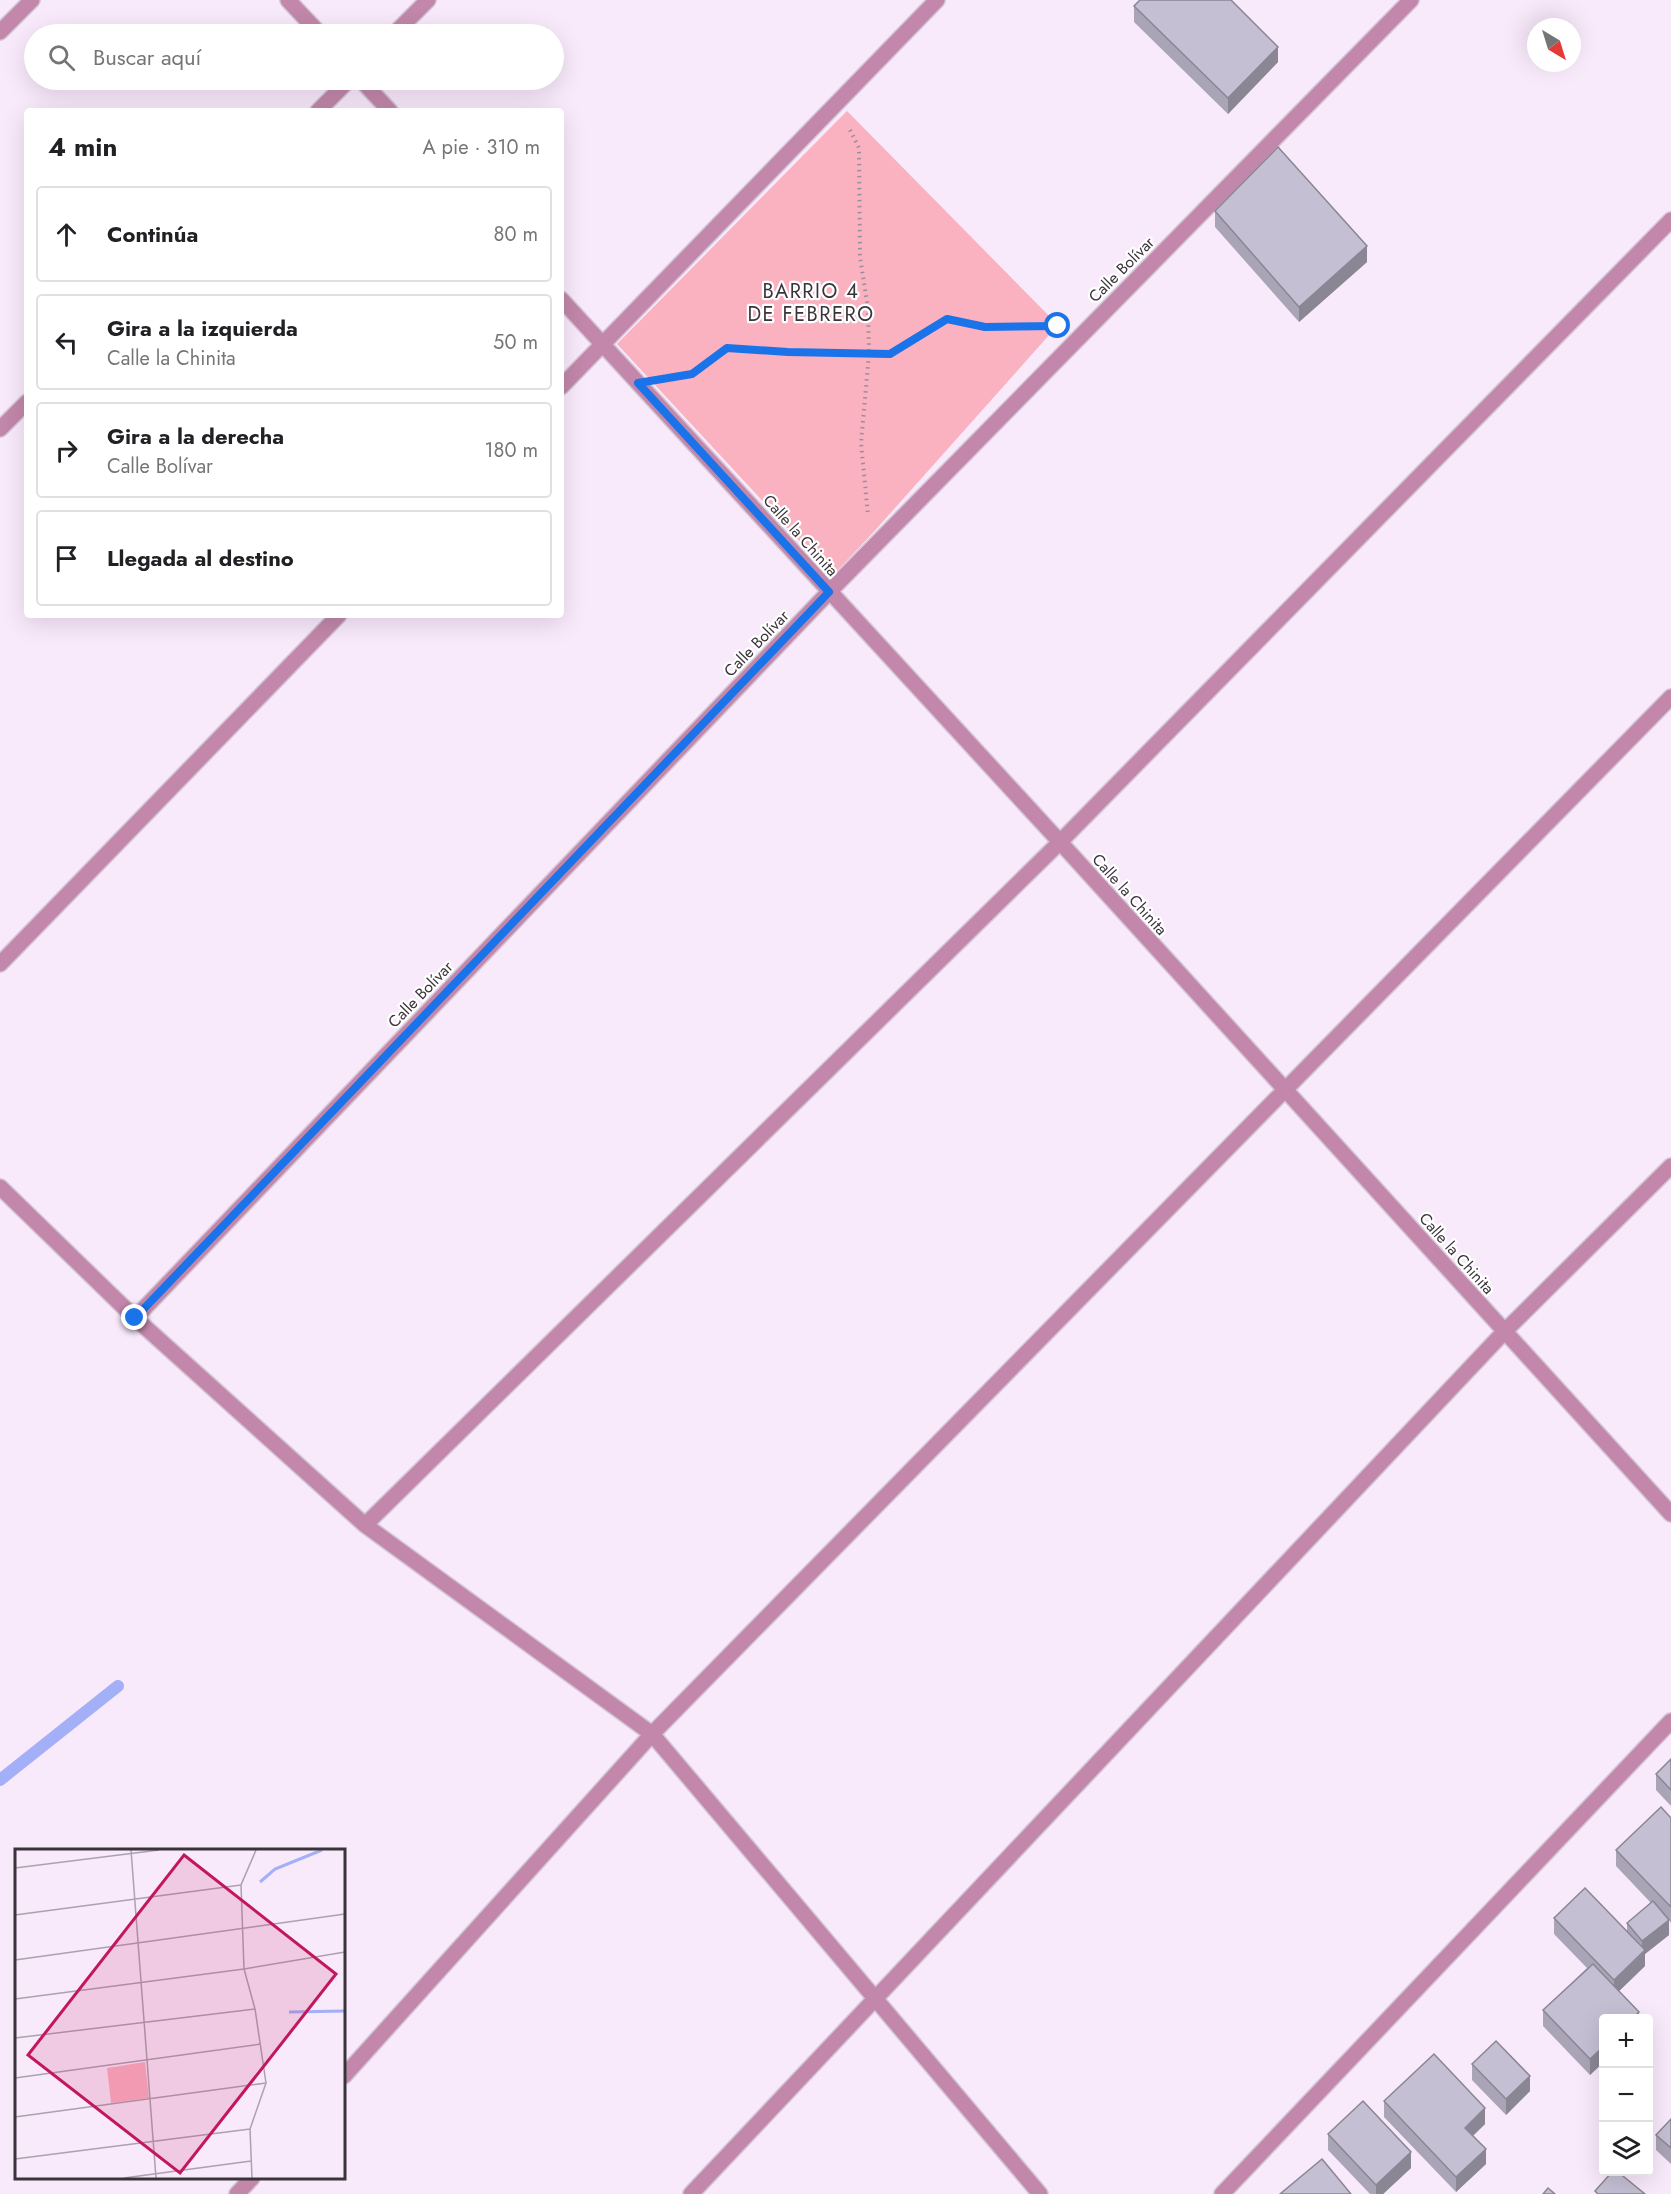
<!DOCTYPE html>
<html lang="es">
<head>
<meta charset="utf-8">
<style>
  body { margin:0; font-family:Jost,sans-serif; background:#f2f2f2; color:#202124 }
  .controls { position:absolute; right:18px; bottom:18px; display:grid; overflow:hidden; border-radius:6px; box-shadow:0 6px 24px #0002 }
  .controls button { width:54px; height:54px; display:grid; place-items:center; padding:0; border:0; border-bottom:2px solid #e0e0e0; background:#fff; color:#202124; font:30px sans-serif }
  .compass { position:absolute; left:1527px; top:18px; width:54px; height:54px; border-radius:50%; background:#fff; box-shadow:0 6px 24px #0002; rotate:142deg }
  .stop { position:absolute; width:18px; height:18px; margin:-14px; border:4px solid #1a73e8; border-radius:50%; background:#fff }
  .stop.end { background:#1a73e8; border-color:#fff; box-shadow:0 2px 6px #0008 }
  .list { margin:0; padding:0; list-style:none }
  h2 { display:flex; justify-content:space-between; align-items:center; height:78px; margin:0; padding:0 24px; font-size:26px }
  h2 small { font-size:20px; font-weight:400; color:#757577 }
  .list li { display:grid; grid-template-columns:39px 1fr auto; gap:18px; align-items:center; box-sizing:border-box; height:96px; margin:0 12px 12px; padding:0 12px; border:2px solid #e0e0e0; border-radius:6px }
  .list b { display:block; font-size:22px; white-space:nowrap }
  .list p { margin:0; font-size:20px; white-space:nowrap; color:#757577 }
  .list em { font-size:20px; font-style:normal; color:#757577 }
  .icon { flex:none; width:33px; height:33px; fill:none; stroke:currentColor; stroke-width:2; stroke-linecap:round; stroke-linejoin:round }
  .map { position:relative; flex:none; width:1671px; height:2194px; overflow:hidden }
  .search { position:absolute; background:#fff; box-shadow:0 6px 24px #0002; left:24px; top:24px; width:540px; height:66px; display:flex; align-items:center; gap:15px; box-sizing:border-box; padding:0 21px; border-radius:33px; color:#757577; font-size:22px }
  .panel { position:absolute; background:#fff; box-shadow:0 6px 24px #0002; left:24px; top:108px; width:540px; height:510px; border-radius:6px }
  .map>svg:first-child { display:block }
  .green { fill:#fab1c0 }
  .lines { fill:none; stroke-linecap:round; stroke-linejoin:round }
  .stream { stroke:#a3b0f7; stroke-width:12 }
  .minor-casing { stroke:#d2c5d4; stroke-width:18 }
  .path { stroke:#998f9b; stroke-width:4; stroke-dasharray:1.5 4.5; stroke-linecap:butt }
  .minor { stroke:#c287aa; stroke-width:15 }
  .wall { fill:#a9a4b6 }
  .shaded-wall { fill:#8a8694 }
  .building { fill:#c5bfd4; stroke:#8a8694; stroke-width:1.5 }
  .route { stroke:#1a73e8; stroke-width:8 }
  .labels { text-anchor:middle; stroke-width:4.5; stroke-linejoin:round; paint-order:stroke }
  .street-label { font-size:16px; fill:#39343a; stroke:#fff }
  .quarter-label { font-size:20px; letter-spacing:1.5px; fill:#39343a; stroke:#fff }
  .inset-river { fill:none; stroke:#a3b0f7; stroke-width:3 }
  .inset-road { fill:none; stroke:#aca1ae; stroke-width:1.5 }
  .view { fill:#c2185b; fill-opacity:0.15; stroke:#c2185b; stroke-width:3 }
  .inset-edge { fill:none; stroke:#39343a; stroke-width:3 }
</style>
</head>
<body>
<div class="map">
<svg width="1671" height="2194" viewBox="0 0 1671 2194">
  <rect width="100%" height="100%" fill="#f8e9fb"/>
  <path class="green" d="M847,111L1058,325L870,536L832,576L617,344Z"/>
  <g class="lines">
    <path class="stream" d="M0,1780L118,1686"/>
    <g class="minor-casing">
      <path id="minor" d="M288,0L320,34
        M0,32L32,0
        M394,34L428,0
        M361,80L390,111
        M318,111L349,80
        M561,299L1060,842L1671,1514
        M561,387L937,0
        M0,429L27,402
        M0,964L339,615
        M0,1187L135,1318L365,1525L652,1734L1040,2194
        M135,1318L829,592L1411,0
        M365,1525L1060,842L1671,220
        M344,2076L652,1734L1671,697
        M237,2194L252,2178
        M691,2194L1504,1332L1671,1166
        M1222,2194L1671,1721"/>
    </g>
    <path class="path" d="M850,130L859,148L860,257L868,309L869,354L861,443L868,515
      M670,377L692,374L727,348L788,352L889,354L947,319L985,327L1051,326"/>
    <use href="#minor" class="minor"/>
  </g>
  <path class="wall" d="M1134,6L1278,62L1228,114L1134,22Z
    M1215,211L1367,262L1299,322L1215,227Z
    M1671,1759V1806L1656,1790V1774Z
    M1671,1818V1923L1669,1920V1935L1645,1954V1966L1619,1991L1639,2019L1590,2075L1543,2026V2010L1587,1968L1554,1934V1918L1627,1931V1923L1651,1903L1616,1866V1850Z
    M1472,2064L1530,2091L1506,2115L1472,2080Z
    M1384,2101L1485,2124L1473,2136L1486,2164L1456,2192L1384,2117Z
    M1671,2119V2164L1656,2150V2135Z
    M1328,2134L1411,2168L1383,2194H1370L1328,2150Z"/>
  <path class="shaded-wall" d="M1278,47V62L1228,114V98Z
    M1367,246V262L1299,322V307Z
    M1669,1920V1935L1645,1954V1966L1614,1996V1980L1642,1954V1941Z
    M1639,2012V2019H1632Z
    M1604,2046V2062L1590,2075V2059Z
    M1530,2076V2091L1506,2115V2099Z
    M1485,2108V2124L1465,2143V2128Z
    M1486,2149V2164L1456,2192V2177Z
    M1411,2152V2168L1383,2194H1376V2185Z"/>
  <path class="building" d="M1140,0H1231L1278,47L1228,98L1134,6Z
    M1278,147L1367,246L1299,307L1215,211Z
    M1671,1759V1790L1656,1774Z
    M1661,1807L1671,1818V1907L1616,1850Z
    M1585,1888L1645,1950L1614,1980L1554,1918Z
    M1653,1901L1669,1920L1642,1941L1627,1923Z
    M1593,1964L1639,2012L1632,2019H1604V2046L1590,2059L1543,2010Z
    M1496,2041L1530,2076L1506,2099L1472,2064Z
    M1434,2054L1485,2108L1465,2128L1486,2149L1456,2177L1384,2101Z
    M1363,2101L1411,2152L1376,2185L1328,2134Z
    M1671,2119V2148L1656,2135Z
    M1322,2159L1351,2194H1280Z
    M1612,2172H1618L1645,2194H1598L1595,2191Z
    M1548,2188L1555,2194H1543Z"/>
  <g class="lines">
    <path class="route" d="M135,1318L829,592L638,383L692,374L727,348L788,352L890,354L947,319L985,327L1058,326"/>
  </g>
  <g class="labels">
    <g class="street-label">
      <text transform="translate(1121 269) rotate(-45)" y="6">Calle Bolívar</text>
      <text transform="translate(801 535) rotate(48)" y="6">Calle la Chinita</text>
      <text transform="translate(756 643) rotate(-46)" y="6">Calle Bolívar</text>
      <text transform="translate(1130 894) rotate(48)" y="6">Calle la Chinita</text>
      <text transform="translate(420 994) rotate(-46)" y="6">Calle Bolívar</text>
      <text transform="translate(1457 1253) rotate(48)" y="6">Calle la Chinita</text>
    </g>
    <g class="quarter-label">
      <text x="811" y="298">BARRIO 4<tspan x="811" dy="23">DE FEBRERO</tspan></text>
    </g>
  </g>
  <g transform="translate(15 1849)">
    <rect width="330" height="330" fill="#f8e9fb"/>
    <path d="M130,213L134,249L96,254L92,219Z" fill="#fab1c0"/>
    <path class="inset-river" d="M245,33L260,20L307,1M274,163L330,162"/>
    <path class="inset-road" d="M116,1L141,329M0,19L144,1M0,66L226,36M0,111L330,65M0,150L229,120L330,103M0,189L240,160M0,229L246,195M0,268L251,234M0,310L235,280M109,329L236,312M237,329L235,280L251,234L240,160L229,120L226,36L241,1"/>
    <path class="view" d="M169,6L321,125L165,324L13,206Z"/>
    <rect width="330" height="330" class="inset-edge"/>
  </g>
</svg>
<div class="controls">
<button>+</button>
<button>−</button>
<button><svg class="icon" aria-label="layers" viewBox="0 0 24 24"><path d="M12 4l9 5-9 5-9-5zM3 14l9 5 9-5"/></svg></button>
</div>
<svg class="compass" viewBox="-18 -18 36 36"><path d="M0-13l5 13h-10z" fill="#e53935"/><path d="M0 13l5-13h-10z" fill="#757577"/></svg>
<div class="stop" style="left:1058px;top:326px"></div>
<div class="stop end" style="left:135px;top:1318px"></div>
<div class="search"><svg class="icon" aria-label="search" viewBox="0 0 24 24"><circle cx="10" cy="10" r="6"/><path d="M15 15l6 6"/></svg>Buscar aquí</div>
<section class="panel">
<h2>4 min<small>A pie · 310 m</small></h2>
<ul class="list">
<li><svg class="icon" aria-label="ahead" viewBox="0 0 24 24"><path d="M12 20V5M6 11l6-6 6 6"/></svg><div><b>Continúa</b></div><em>80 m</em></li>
<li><svg class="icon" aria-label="left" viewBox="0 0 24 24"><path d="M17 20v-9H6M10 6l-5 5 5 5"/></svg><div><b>Gira a la izquierda</b><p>Calle la Chinita</p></div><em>50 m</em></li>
<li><svg class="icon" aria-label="right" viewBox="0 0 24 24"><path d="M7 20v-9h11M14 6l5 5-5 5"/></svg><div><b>Gira a la derecha</b><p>Calle Bolívar</p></div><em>180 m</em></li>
<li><svg class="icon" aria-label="arrive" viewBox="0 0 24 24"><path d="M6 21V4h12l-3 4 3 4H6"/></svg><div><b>Llegada al destino</b></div></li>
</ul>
</section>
</div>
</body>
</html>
